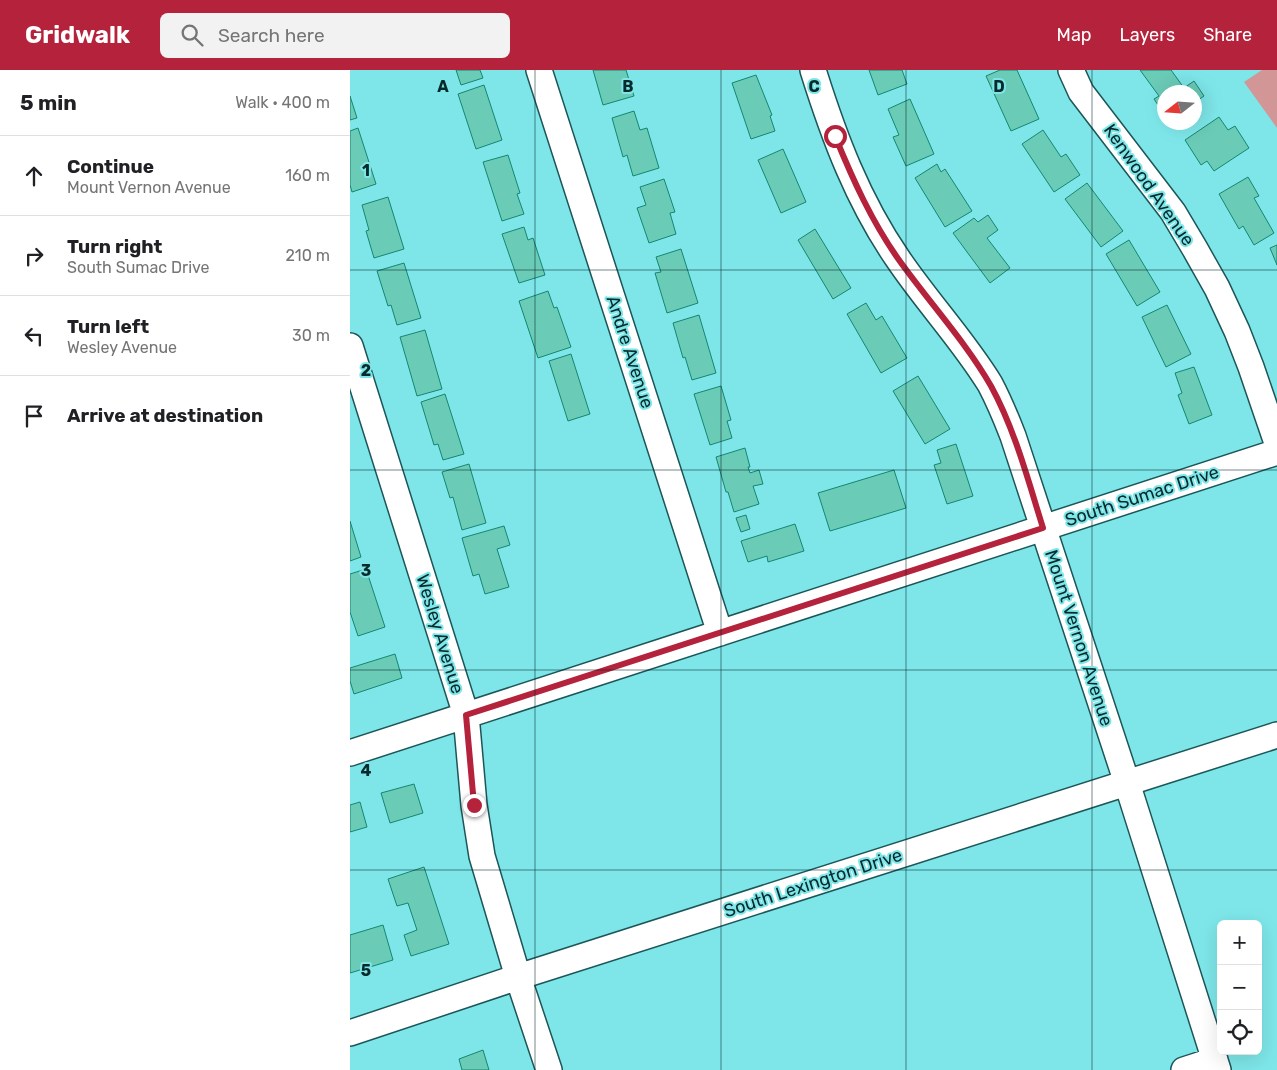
<!DOCTYPE html>
<html lang="en">
<head>
<meta charset="utf-8">
<style>
  body { margin:0; font-family:Rubik,sans-serif; background:#f2f2f2; color:#202124 }
  .controls { position:absolute; right:15px; bottom:15px; display:grid; overflow:hidden; border-radius:8px; box-shadow:0 5px 20px #0002 }
  .controls button { width:45px; height:45px; display:grid; place-items:center; padding:0; border:0; border-bottom:1px solid #e0e0e0; background:#fff; color:#202124; font:25px sans-serif }
  .compass { position:absolute; left:807px; top:15px; width:45px; height:45px; border-radius:50%; background:#fff; box-shadow:0 5px 20px #0002; rotate:253deg }
  .stop { position:absolute; width:15px; height:15px; margin:-11px; border:4px solid #b4223b; border-radius:50%; background:#fff }
  .stop.end { background:#b4223b; border-color:#fff; box-shadow:0 1px 5px #0008 }
  .list { margin:0; padding:0; list-style:none }
  h2 { display:flex; justify-content:space-between; align-items:center; height:65px; margin:0; padding:0 20px; font-size:21px }
  h2 small { font-size:16px; font-weight:400; color:#757577 }
  .list li { display:grid; grid-template-columns:32px 1fr auto; gap:15px; align-items:center; box-sizing:border-box; height:80px; padding:0 20px; border-top:1px solid #e0e0e0 }
  .list b { display:block; font-size:19px; white-space:nowrap }
  .list p { margin:0; font-size:16px; white-space:nowrap; color:#757577 }
  .list em { font-size:16px; font-style:normal; color:#757577 }
  .icon { flex:none; width:28px; height:28px; fill:none; stroke:currentColor; stroke-width:2; stroke-linecap:round; stroke-linejoin:round }
  .map { position:relative; flex:none; width:927px; height:1000px; overflow:hidden }
  header { display:flex; align-items:center; gap:30px; box-sizing:border-box; height:70px; padding:0 25px; background:#b4223b; color:#fff }
  header strong { font-size:24px }
  nav { display:flex; gap:28px; margin-inline-start:auto; font-size:18px }
  .search { width:350px; height:45px; background:#f2f2f2; display:flex; align-items:center; gap:12px; box-sizing:border-box; padding:0 18px; border-radius:8px; color:#757577; font-size:19px }
  main { display:flex }
  aside { flex:1; background:#fff }
  .map>svg:first-child { display:block }
  .green { fill:#d29696 }
  .building { fill:#6acbb6; stroke:#158673 }
  .lines { fill:none; stroke-linecap:round; stroke-linejoin:round }
  .minor-casing { stroke:#1c5658; stroke-width:28 }
  .minor { stroke:#fff; stroke-width:25 }
  .route { stroke:#b4223b; stroke-width:6 }
  .grid { fill:none; stroke:#072a2b; stroke-width:1; stroke-opacity:0.55 }
  .labels { text-anchor:middle; stroke-width:4; stroke-linejoin:round; paint-order:stroke }
  .street-label { font-size:18px; fill:#072a2b; stroke:#7ee6e9 }
  .grid-label { font-size:16px; text-anchor:middle; font-weight:bold; fill:#072a2b; stroke:#7ee6e9; stroke-width:4; stroke-linejoin:round; paint-order:stroke }
</style>
</head>
<body>
<header>
<strong>Gridwalk</strong>
<div class="search"><svg class="icon" aria-label="search" viewBox="0 0 24 24"><circle cx="10" cy="10" r="6"/><path d="M15 15l6 6"/></svg>Search here</div>
<nav><a>Map</a><a>Layers</a><a>Share</a></nav>
</header>
<main>
<aside>
<h2>5 min<small>Walk · 400 m</small></h2>
<ul class="list">
<li><svg class="icon" aria-label="ahead" viewBox="0 0 24 24"><path d="M12 20V5M6 11l6-6 6 6"/></svg><div><b>Continue</b><p>Mount Vernon Avenue</p></div><em>160 m</em></li>
<li><svg class="icon" aria-label="right" viewBox="0 0 24 24"><path d="M7 20v-9h11M14 6l5 5-5 5"/></svg><div><b>Turn right</b><p>South Sumac Drive</p></div><em>210 m</em></li>
<li><svg class="icon" aria-label="left" viewBox="0 0 24 24"><path d="M17 20v-9H6M10 6l-5 5 5 5"/></svg><div><b>Turn left</b><p>Wesley Avenue</p></div><em>30 m</em></li>
<li><svg class="icon" aria-label="arrive" viewBox="0 0 24 24"><path d="M6 21V4h12l-3 4 3 4H6"/></svg><div><b>Arrive at destination</b></div></li>
</ul>
</aside>
<div class="map">
<svg width="927" height="1000" viewBox="0 0 927 1000">
  <rect width="100%" height="100%" fill="#7ee6e9"/>
  <path class="green" d="M912,0H927V58L894,12Z"/>
  <path class="building" d="M106,0H130L133,8L111,15Z
    M243,0H276L284,26L253,35Z
    M519,0H552L557,14L528,25Z
    M650,0H667L689,49L661,61L636,6Z
    M790,0H821L834,18L844,11L854,26L844,33V22H814V44L804,29L809,26Z
    M406,5L422,45L420,46L425,61L401,69L382,13Z
    M134,15L152,70L126,79L108,24Z
    M0,26L7,48L0,50Z
    M560,29L584,84L556,96L543,67L549,65L538,39Z
    M284,41L290,60L297,58L309,98L283,106L277,85L273,87L262,48Z
    M869,47L878,60L885,56L899,78L864,101L857,91L851,95L835,70Z
    M8,58L26,114L2,122L0,115V61Z
    M693,60L711,87L716,84L730,105L704,122L672,74Z
    M433,79L456,132L431,143L408,90Z
    M158,85L170,123L167,124L174,144L152,151L133,92Z
    M587,94L591,102L595,99L622,141L595,157L565,108Z
    M898,107L909,126L904,128L924,163L904,175L893,156L889,159L869,124Z
    M314,109L325,142L320,143L326,164L299,173L287,138L296,135L290,117Z
    M737,113L773,161L751,177L715,129Z
    M38,127L54,179L24,188L16,161L19,160L12,135Z
    M638,145L648,160L637,168L660,198L640,213L603,163L624,148L628,152Z
    M174,157L178,170L183,168L195,205L169,213L152,164Z
    M465,159L501,218L483,229L448,170Z
    M779,170L810,222L787,236L756,184Z
    M927,175V195L920,178Z
    M331,179L348,233L317,243L305,203L311,202L306,187Z
    M54,193L71,248L47,255L41,235L38,236L27,201Z
    M198,221L204,238L207,237L221,277L188,288L169,231Z
    M516,233L526,250L532,246L557,288L531,303L497,244Z
    M817,235L841,284L816,297L792,247Z
    M349,245L366,303L342,310L335,287L333,288L323,253Z
    M75,260L92,319L67,326L50,267Z
    M221,284L240,344L218,351L199,291Z
    M844,297L862,345L839,354L828,325L832,323L825,303Z
    M568,306L600,359L575,374L543,321Z
    M371,316L381,350L377,351L382,368L360,375L344,324Z
    M95,324L114,384L93,390L88,374L84,375L71,332Z
    M606,374L623,426L597,434L584,395L591,393L587,380Z
    M395,378L400,397H398L400,403L409,400L413,414L403,416L409,434L384,442L378,422H376L366,387Z
    M119,394L136,453L112,460L103,427L100,428L92,402Z
    M544,400L556,438L480,461L468,423Z
    M396,445L400,459L391,462L386,448Z
    M0,451L11,487L0,491Z
    M445,454L454,481L418,492L417,486L398,492L391,471Z
    M154,456L160,475L147,479L159,517L135,524L129,504L123,506L112,468Z
    M16,499L35,557L8,566L0,542V504Z
    M45,584L52,608L4,624L0,611V598Z
    M64,714L73,743L40,753L31,723Z
    M10,732L17,757L0,762V735Z
    M74,797L99,874L61,886L54,865L67,860L58,833L47,836L38,809Z
    M33,855L43,890L0,903V865Z
    M133,980L139,1000H112L109,989Z"/>
  <g class="lines">
    <g class="minor-casing">
      <path id="minor" d="M189,0L370,563
        M463,0C484,67 508,131 548,189C577,232 613,270 640,314C649,331 656,348 663,366L777,713L868,1000
        M721,0L731,22L823,142L845,179L867,218L887,261L901,297L927,373
        M0,276L116,645L124,735L132,786L168,907L199,1000
        M0,683L927,382
        M0,963L168,907L927,665
        M834,1000L865,990"/>
    </g>
    <use href="#minor" class="minor"/>
  </g>
  <g class="lines">
    <path class="route" d="M124,735L116,645L693,458C678,410 665,360 641,316C615,271 579,232 549,190C522,152 503,110 485,66"/>
  </g>
  <path class="grid" d="M185,0V1000M371,0V1000M556,0V1000M742,0V1000M0,200H927M0,400H927M0,600H927M0,800H927"/>
  <g class="labels">
    <g class="street-label">
      <text transform="translate(799 115) rotate(55)" y="6">Kenwood Avenue</text>
      <text transform="translate(280 282) rotate(72)" y="6">Andre Avenue</text>
      <text transform="translate(792 426) rotate(-18)" y="6">South Sumac Drive</text>
      <text transform="translate(90 564) rotate(73)" y="6">Wesley Avenue</text>
      <text transform="translate(729 568) rotate(72)" y="6">Mount Vernon Avenue</text>
      <text transform="translate(463 813) rotate(-18)" y="6">South Lexington Drive</text>
    </g>
  </g>
  <g class="grid-label">
    <text x="93" y="22">A</text>
    <text x="278" y="22">B</text>
    <text x="464" y="22">C</text>
    <text x="649" y="22">D</text>
    <text x="16" y="106">1</text>
    <text x="16" y="306">2</text>
    <text x="16" y="506">3</text>
    <text x="16" y="706">4</text>
    <text x="16" y="906">5</text>
  </g>
</svg>
<div class="controls">
<button>+</button>
<button>−</button>
<button><svg class="icon" aria-label="locate" viewBox="0 0 24 24"><circle cx="12" cy="12" r="6"/><path d="M12 2v4M12 18v4M2 12h4M18 12h4"/></svg></button>
</div>
<svg class="compass" viewBox="-18 -18 36 36"><path d="M0-13l5 13h-10z" fill="#e53935"/><path d="M0 13l5-13h-10z" fill="#757577"/></svg>
<div class="stop" style="left:485px;top:66px"></div>
<div class="stop end" style="left:124px;top:735px"></div>
</div>
</main>
</body>
</html>
